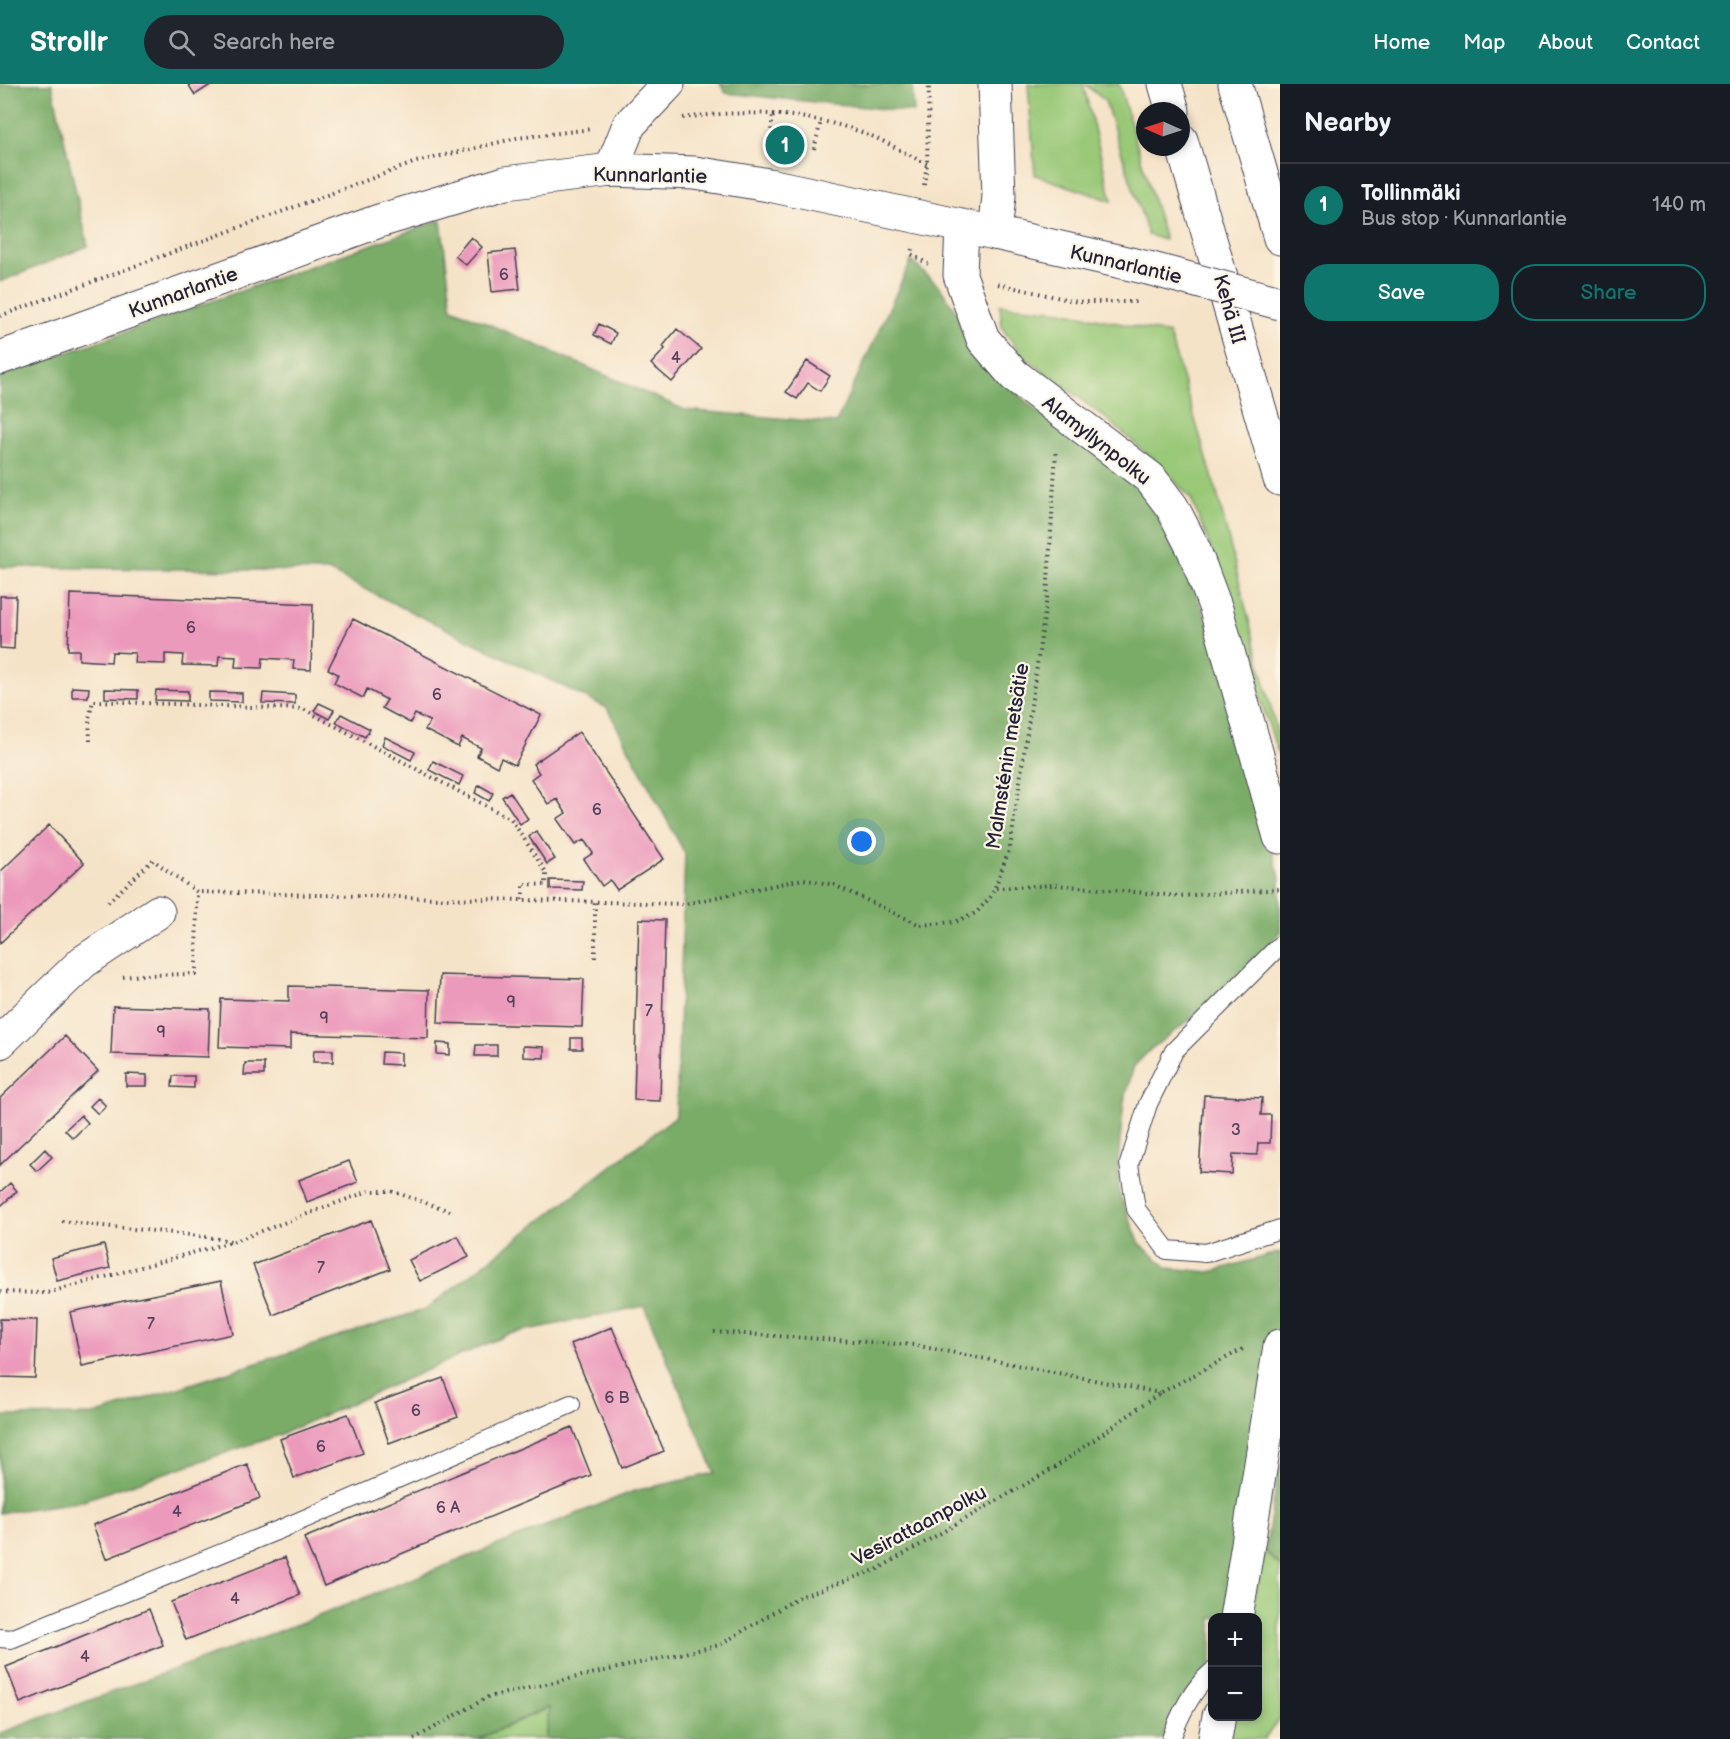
<!DOCTYPE html>
<html lang="en">
<head>
<meta charset="utf-8">
<style>
  body { margin:0; font-family:"Balsamiq Sans",sans-serif; background:#20242c; color:#f1f3f6 }
  .controls { position:absolute; right:18px; bottom:18px; display:grid; overflow:hidden; border-radius:12px; box-shadow:0 3px 9px #0003 }
  .controls button { width:54px; height:54px; display:grid; place-items:center; padding:0; border:0; border-bottom:2px solid #363941; background:#171b24; color:#f1f3f6; font:30px sans-serif }
  .compass { position:absolute; left:1136px; top:18px; width:54px; height:54px; border-radius:50%; background:#171b24; box-shadow:0 3px 9px #0003; rotate:273deg }
  .you { position:absolute; left:862px; top:758px; width:21px; height:21px; margin:-15px; border:4px solid #fff; border-radius:50%; background:#1a73e8; box-shadow:0 0 0 9px #1a73e833 }
  .badge { display:grid; place-items:center; width:39px; height:39px; border-radius:50%; background:#0f766e; color:#fff; font-size:20px; font-weight:700 }
  .pin { position:absolute; translate:-50% -50%; border:3px solid #fff; box-shadow:0 2px 6px #0006 }
  .list { margin:0; padding:0; list-style:none }
  h2 { display:flex; justify-content:space-between; align-items:center; height:78px; margin:0; padding:0 24px; font-size:26px }
  h2 small { font-size:20px; font-weight:400; color:#9ea1a6 }
  .list li { display:grid; grid-template-columns:39px 1fr auto; gap:18px; align-items:center; box-sizing:border-box; height:84px; padding:0 24px; border-top:2px solid #363941 }
  .list b { display:block; font-size:22px; white-space:nowrap }
  .list p { margin:0; font-size:20px; white-space:nowrap; color:#9ea1a6 }
  .list em { font-size:20px; font-style:normal; color:#9ea1a6 }
  .actions { display:flex; gap:12px; padding:18px 24px }
  .actions a { flex:1; padding:14px 0; border:2px solid #0f766e; border-radius:24px; text-align:center; font-size:21px; color:#0f766e }
  .actions .main { background:#0f766e; color:#fff }
  .icon { flex:none; width:33px; height:33px; fill:none; stroke:currentColor; stroke-width:2; stroke-linecap:round; stroke-linejoin:round }
  .map { position:relative; flex:none; width:1280px; height:1655px; overflow:hidden }
  header { display:flex; align-items:center; gap:36px; box-sizing:border-box; height:84px; padding:0 30px; background:#0f766e; color:#fff }
  header strong { font-size:28px }
  nav { display:flex; gap:33px; margin-inline-start:auto; font-size:21px }
  .search { width:420px; height:54px; background:#20242c; display:flex; align-items:center; gap:15px; box-sizing:border-box; padding:0 21px; border-radius:33px; color:#9ea1a6; font-size:22px }
  main { display:flex }
  aside { flex:1; background:#171b24 }
  .map>svg:first-child { display:block }
  .green { fill:#99c877; stroke:#5e7559; stroke-width:1.5 }
  .forest { fill:#7aac68; stroke:#4e6752; stroke-width:1.5 }
  .building { fill:#ec9abb }
  .lines { fill:none; stroke-linecap:round; stroke-linejoin:round }
  .lane-casing { stroke:#423f50; stroke-width:20 }
  .street-casing { stroke:#423f50; stroke-width:35 }
  .secondary-casing { stroke:#423f50; stroke-width:35 }
  .primary-casing { stroke:#423f50; stroke-width:35 }
  .highway-casing { stroke:#423f50; stroke-width:35 }
  .path { stroke:#423f50; stroke-width:4; stroke-dasharray:1.5 4.5; stroke-linecap:butt }
  .lane { stroke:#fff; stroke-width:18 }
  .street { stroke:#fff; stroke-width:33 }
  .secondary { stroke:#fff; stroke-width:33 }
  .primary { stroke:#fff; stroke-width:33 }
  .highway { stroke:#fff; stroke-width:33 }
  .primary-bridge-casing { stroke:#423f50; stroke-width:35; stroke-linecap:butt }
  .primary-bridge { stroke:#fff; stroke-width:33 }
  .labels { text-anchor:middle; stroke-width:4.5; stroke-linejoin:round; paint-order:stroke }
  .number-label { font-size:16px; fill:#54405b }
  .street-label { font-size:20px; fill:#22223b; stroke:#fcf5e5 }
</style>
</head>
<body>
<header>
<strong>Strollr</strong>
<div class="search"><svg class="icon" aria-label="search" viewBox="0 0 24 24"><circle cx="10" cy="10" r="6"/><path d="M15 15l6 6"/></svg>Search here</div>
<nav><a>Home</a><a>Map</a><a>About</a><a>Contact</a></nav>
</header>
<main>
<div class="map">
<svg width="1280" height="1655" viewBox="0 0 1280 1655">
  <rect width="100%" height="100%" fill="#fcf5e5"/>
  <filter id="ink" filterUnits="userSpaceOnUse"><feTurbulence type="fractalNoise" baseFrequency=".0167" numOctaves="2"/><feDisplacementMap in="SourceGraphic" scale="12" xChannelSelector="R" yChannelSelector="G"/><feConvolveMatrix kernelMatrix="1 2 1 2 8 2 1 2 1" color-interpolation-filters="sRGB"/></filter>
  <filter id="wash" filterUnits="userSpaceOnUse"><feTurbulence type="fractalNoise" baseFrequency=".008" numOctaves="4" result="noise"/><feDisplacementMap in="SourceGraphic" scale="24" xChannelSelector="R" yChannelSelector="G"/><feGaussianBlur stdDeviation="1.35" result="paint"/><feColorMatrix in="noise" values="0 0 0 0 0 0 0 0 0 0 0 0 0 0 0 0 0 1.4 0 .05"/><feComposite in="paint" operator="in"/></filter>
  <g filter="url(#wash)">
    <rect width="100%" height="100%" fill="#f5e3c8"/>
    <path class="green" d="M1028,0H1083L1112,117L1035,91Z
      M1085,0H1119L1165,156L1148,151L1105,17Z
      M1000,221L1062,227L1169,250L1216,405L1280,660V675L1207,454L1191,415L1163,384L1107,335L1022,271L1002,244Z
      M1265,1467L1280,1482V1633L1265,1655H1229L1232,1633L1258,1632V1534L1250,1533Z
      M550,1623L545,1655H478Z"/>
    <path class="forest" d="M0,0H52L88,162L0,198Z
      M720,0H912L914,28L726,9Z
      M441,136L452,224L685,326L836,339L911,177L938,201L959,231L978,274L1040,330L1125,384L1161,427L1207,536L1280,794V848L1249,884L1187,938L1151,965L1134,982L1124,1017L1118,1078L1119,1109L1140,1160L1168,1184L1210,1188L1280,1168V1237L1231,1533L1212,1534V1578L1185,1612L1162,1655H545L549,1623L478,1655H0V1649L303,1538L634,1407L715,1389L644,1222L509,1250L279,1351L78,1418L0,1429V1332L94,1331L426,1225L676,1032L685,770L607,624L328,487L0,483V292Z
      M1280,1378V1482L1265,1467Z"/>
    <g id="blocks">
      <path class="building" d="M188,0H212L195,11Z
        M471,153L482,163L466,181L455,172Z
        M515,166L520,205L492,208L488,169Z
        M599,240L616,249L611,260L594,251Z
        M677,245L701,265L672,298L651,280L665,265L663,262Z
        M807,277L830,292L820,307L808,299L797,315L786,308Z
        M70,510L313,520L311,586L293,585L294,576L263,574L262,584L235,583L236,573L219,572L218,582L182,581L183,571L165,570V580L134,579L135,569L112,568L111,578L79,576V566H68Z
        M0,512H16L14,565L0,564Z
        M353,535L541,631L515,681L501,674L497,683L477,672L481,664L462,654L458,663L425,646L430,637L415,630L410,639L382,624L387,616L367,605L363,614L334,599L338,590L328,585Z
        M72,603L89,604L88,613H72Z
        M105,605L138,606V615L105,614Z
        M156,606L188,607V617L155,616Z
        M209,608L242,609V618L209,617Z
        M263,609L295,611V620L262,619Z
        M319,619L334,626L329,635L314,627Z
        M341,630L370,645L365,653L336,638Z
        M579,648L664,775L617,806L610,796L602,802L584,775L593,769L584,756L575,761L557,735L566,729L557,715L548,720L531,695L539,689L533,680Z
        M385,653L415,668L411,676L382,661Z
        M433,677L463,692L459,701L429,686Z
        M479,701L493,709L489,717L475,709Z
        M510,708L528,735L520,740L502,713Z
        M49,741L84,779L0,859V788Z
        M536,747L555,775L547,780L529,753Z
        M550,796L583,797L582,806L550,805Z
        M639,835L665,836L660,1017L634,1016Z
        M440,891L584,895L582,943L438,939Z
        M289,902L429,906L428,954L290,950V965L219,963L221,915L289,917Z
        M113,922L210,925L208,973L111,970Z
        M65,952L98,987L0,1081V1014Z
        M571,954H582V965H571Z
        M437,959L450,960V971L437,970Z
        M476,961H497V972H475Z
        M523,962L544,963V974L523,973Z
        M314,966H333V978H313Z
        M382,968L401,969V981L381,980Z
        M245,979H264V991H244Z
        M126,990L147,991V1002H126Z
        M173,992H194V1004L172,1003Z
        M1204,1011L1262,1014L1261,1031H1271L1270,1059H1258L1257,1071L1233,1070L1232,1090L1199,1088Z
        M98,1014L106,1022L98,1030L90,1022Z
        M81,1031L88,1039L73,1054L65,1046Z
        M45,1065L52,1073L37,1087L30,1080Z
        M349,1077L358,1098L307,1118L299,1096Z
        M10,1099L17,1107L2,1121L0,1119V1108Z
        M371,1136L390,1185L273,1231L253,1181Z
        M458,1152L469,1173L420,1197L409,1176Z
        M104,1161L110,1184L57,1197L51,1174Z
        M221,1197L233,1250L82,1282L70,1228Z
        M0,1235L37,1236L35,1294L0,1293Z
        M612,1243L664,1367L622,1384L571,1260Z
        M443,1294L458,1333L389,1359L375,1319Z
        M348,1330L363,1369L294,1394L280,1355Z
        M572,1343L591,1391L324,1502L304,1454Z
        M247,1380L260,1414L106,1475L93,1441Z
        M285,1473L300,1511L186,1556L171,1518Z
        M149,1525L163,1561L20,1619L6,1583Z"/>
    </g>
  </g>
  <g filter="url(#ink)">
    <use href="#blocks" fill-opacity="0" stroke="#423f50" stroke-width="1.5"/>
    <g class="lines">
      <g class="lane-casing">
        <path id="lane" d="M1280,861L1174,967L1148,1020L1129,1080L1136,1125L1167,1166L1206,1169L1280,1145
          M0,1554L11,1555L281,1445L571,1320
          M1171,1655C1179,1632 1193,1604 1212,1588"/>
      </g>
      <g class="street-casing">
        <path id="street" d="M611,86L629,41L668,0
          M962,143L960,191L983,255L1014,291L1150,394L1172,423L1194,466L1216,525L1280,753
          M0,958L83,878L158,828
          M1236,1534L1280,1262
          M1215,1655L1219,1632"/>
      </g>
      <g class="secondary-casing">
        <path id="secondary" d="M0,274L379,137L505,99L611,86L695,89L769,101L995,149"/>
      </g>
      <g class="primary-casing">
        <path id="primary" d="M995,149L1148,184"/>
      </g>
      <g class="highway-casing">
        <path id="highway" d="M1165,0L1173,27
          M1235,0L1280,154
          M1181,56L1280,395
          M995,149L999,112L995,0"/>
      </g>
      <path class="path" d="M683,34C745,25 810,28 869,51C889,59 908,71 927,80
        M770,58L773,30
        M814,65L821,37
        M924,101L927,80L929,0
        M912,165L911,170L928,180
        M998,200L1078,218H1139
        M0,232L416,78L517,54L592,45
        M90,657L89,634L93,617L303,625L511,735L546,788V801L523,800V816
        M996,804L1056,801L1179,812L1280,805
        M108,818L153,776L197,808L685,820L803,795L834,801L920,841L955,838L976,829L992,811L1010,764L1047,513L1056,366
        M595,874V817
        M123,893L142,891L196,890L197,808
        M62,1137C118,1145 175,1147 231,1157
        M0,1208L47,1209L235,1157L369,1107H391L450,1127
        M714,1248L914,1261L1160,1309
        M414,1655L488,1613L720,1561L797,1514L878,1485L1054,1384L1160,1309L1245,1264"/>
      <use href="#lane" class="lane"/>
      <use href="#street" class="street"/>
      <use href="#secondary" class="secondary"/>
      <use href="#primary" class="primary"/>
      <use href="#highway" class="highway"/>
      <g class="primary-bridge-casing">
        <path id="primary-bridge" d="M1148,184L1280,219"/>
      </g>
      <use href="#primary-bridge" class="primary-bridge"/>
    </g>
  </g>
  <g class="labels">
    <g class="number-label">
      <text x="504" y="196">6</text>
      <text x="676" y="279">4</text>
      <text x="191" y="549">6</text>
      <text x="437" y="616">6</text>
      <text x="597" y="731">6</text>
      <text x="511" y="923">9</text>
      <text x="649" y="932">7</text>
      <text x="324" y="939">9</text>
      <text x="161" y="953">9</text>
      <text x="1236" y="1051">3</text>
      <text x="321" y="1189">7</text>
      <text x="151" y="1245">7</text>
      <text x="617" y="1319">6 B</text>
      <text x="416" y="1332">6</text>
      <text x="321" y="1368">6</text>
      <text x="448" y="1429">6 A</text>
      <text x="177" y="1433">4</text>
      <text x="235" y="1520">4</text>
      <text x="85" y="1578">4</text>
    </g>
    <g class="street-label">
      <text transform="translate(650 91) rotate(1)" y="7">Kunnarlantie</text>
      <text transform="translate(1126 180) rotate(13)" y="7">Kunnarlantie</text>
      <text transform="translate(183 208) rotate(-20)" y="7">Kunnarlantie</text>
      <text transform="translate(1230 225) rotate(74)" y="7">Kehä III</text>
      <text transform="translate(1097 356) rotate(38)" y="7">Alamyllynpolku</text>
      <text transform="translate(1007 672) rotate(-81)" y="7">Malmsténin metsätie</text>
      <text transform="translate(919 1441) rotate(-28)" y="7">Vesirattaanpolku</text>
    </g>
  </g>
</svg>
<div class="controls">
<button>+</button>
<button>−</button>
</div>
<svg class="compass" viewBox="-18 -18 36 36"><path d="M0-13l5 13h-10z" fill="#e53935"/><path d="M0 13l5-13h-10z" fill="#9ea1a6"/></svg>
<div class="you"></div>
<div class="pin badge" style="left:785px;top:61px">1</div>
</div>
<aside>
<h2>Nearby<small></small></h2>
<ul class="list">
<li><span class="badge">1</span><div><b>Tollinmäki</b><p>Bus stop · Kunnarlantie</p></div><em>140 m</em></li>
</ul>
<div class="actions"><a class="main">Save</a><a>Share</a></div>
</aside>
</main>
</body>
</html>
